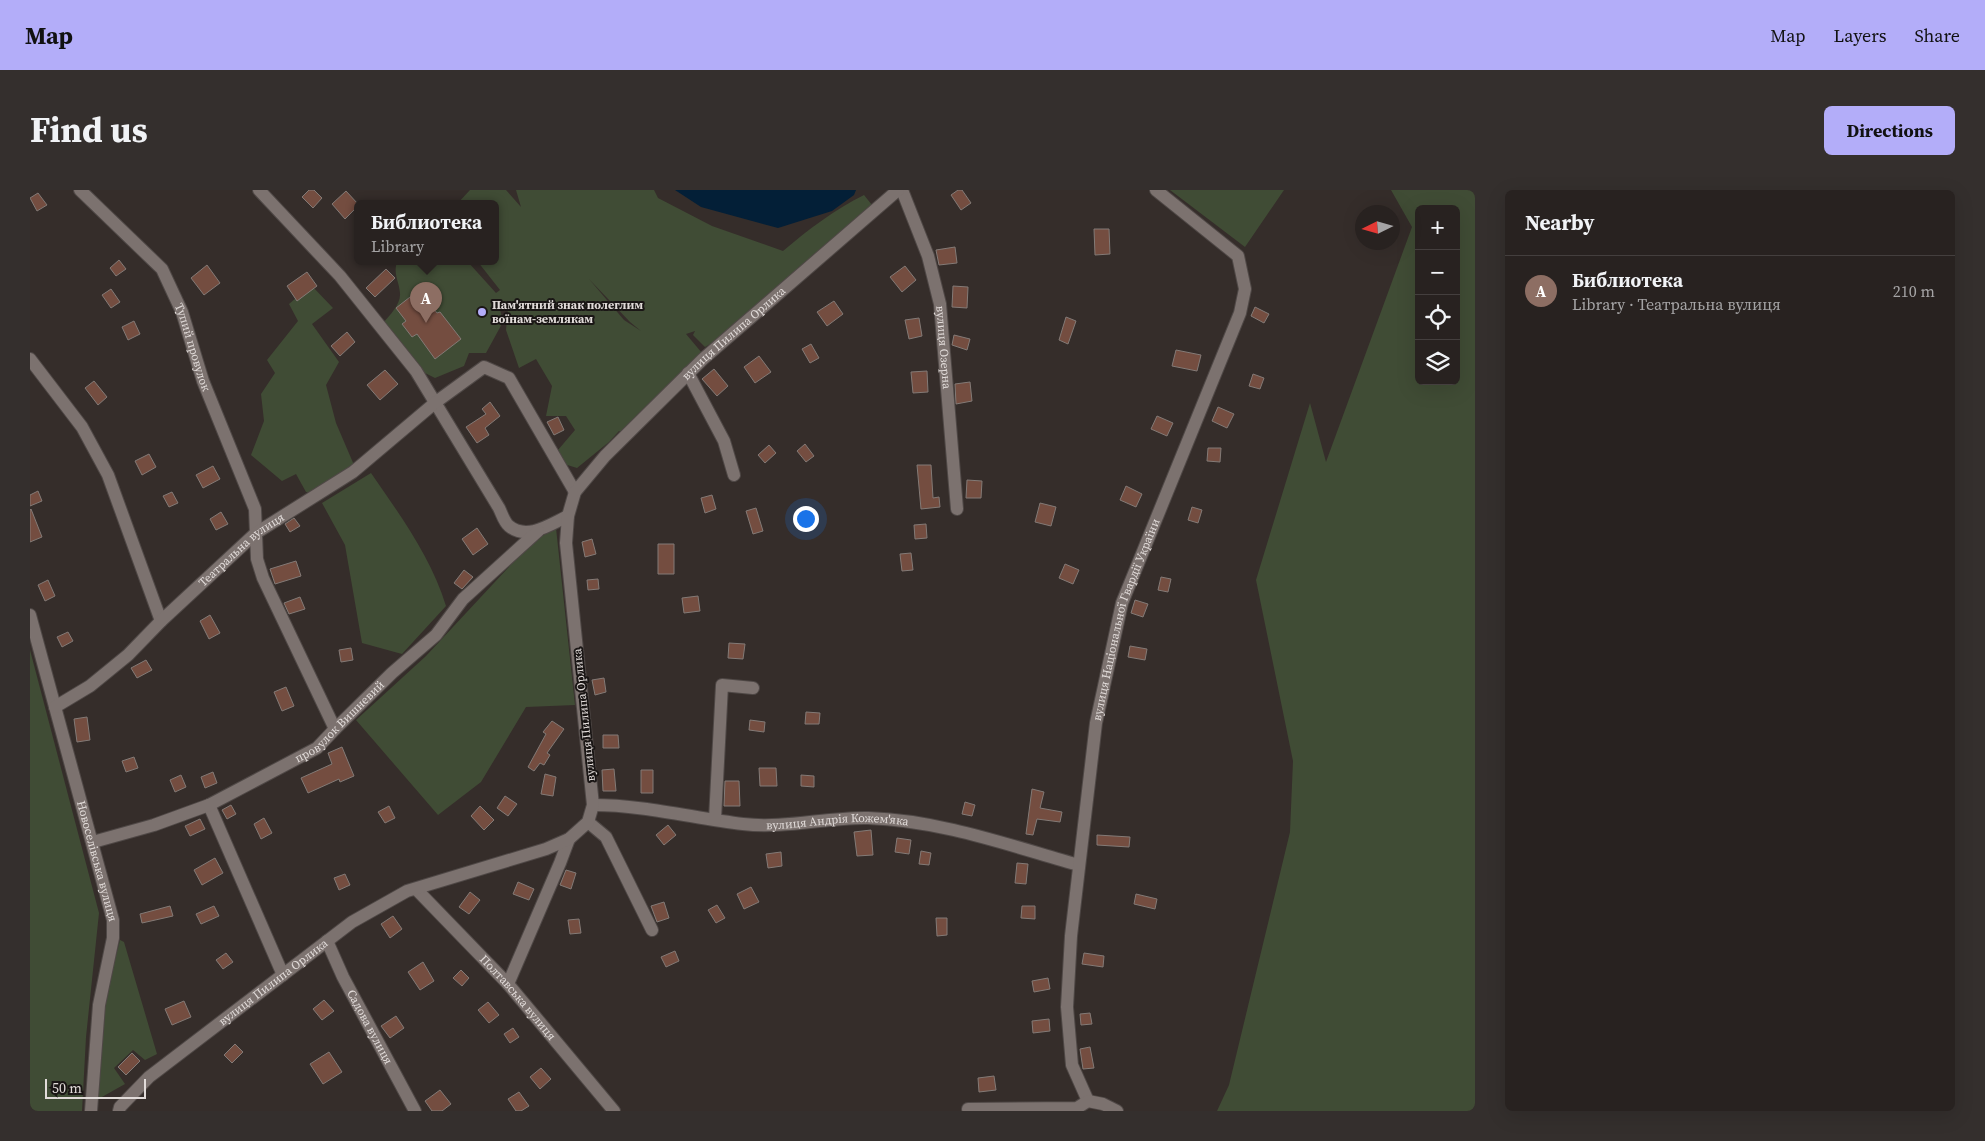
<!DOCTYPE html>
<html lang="en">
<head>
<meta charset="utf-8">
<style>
  body { margin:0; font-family:"Source Serif 4",serif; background:#342f2d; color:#f1f3f6 }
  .controls { position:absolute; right:15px; top:15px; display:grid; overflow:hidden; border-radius:8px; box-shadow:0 5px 20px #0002 }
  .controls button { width:45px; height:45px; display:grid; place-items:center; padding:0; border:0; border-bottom:1px solid #443f3e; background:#282220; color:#f1f3f6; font:25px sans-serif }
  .compass { position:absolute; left:1325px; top:15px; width:45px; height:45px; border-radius:50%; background:#282220; box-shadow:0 5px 20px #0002; rotate:265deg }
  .scale { position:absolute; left:15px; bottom:12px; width:101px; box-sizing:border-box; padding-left:5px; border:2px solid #e1dbd9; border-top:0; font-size:14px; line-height:18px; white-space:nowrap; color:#e1dbd9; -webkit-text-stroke:4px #1a1615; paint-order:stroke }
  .you { position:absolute; left:775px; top:328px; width:18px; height:18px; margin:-12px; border:4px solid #fff; border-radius:50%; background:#1a73e8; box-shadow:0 0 0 8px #1a73e833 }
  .badge { display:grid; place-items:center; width:32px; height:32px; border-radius:50%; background:#b3adf9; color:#fff; font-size:16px; font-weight:700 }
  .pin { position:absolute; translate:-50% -41px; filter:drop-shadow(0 1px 2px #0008) }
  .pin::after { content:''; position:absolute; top:26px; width:18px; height:15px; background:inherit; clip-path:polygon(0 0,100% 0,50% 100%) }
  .popup { position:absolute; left:324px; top:10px; width:145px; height:65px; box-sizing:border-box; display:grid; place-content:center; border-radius:8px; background:#282220; filter:drop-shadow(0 1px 4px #0005); font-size:16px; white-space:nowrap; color:#a5a4a5 }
  .popup b { font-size:19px; color:#f1f3f6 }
  .popup::after { content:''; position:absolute; left:50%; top:100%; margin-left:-10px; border:10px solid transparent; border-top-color:#282220 }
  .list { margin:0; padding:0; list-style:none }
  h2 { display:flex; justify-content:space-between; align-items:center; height:65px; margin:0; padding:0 20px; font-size:21px }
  h2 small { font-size:16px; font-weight:400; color:#a5a4a5 }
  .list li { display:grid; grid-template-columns:32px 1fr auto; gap:15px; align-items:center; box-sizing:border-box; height:70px; padding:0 20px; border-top:1px solid #443f3e }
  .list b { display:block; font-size:19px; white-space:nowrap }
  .list p { margin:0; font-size:16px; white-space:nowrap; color:#a5a4a5 }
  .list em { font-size:16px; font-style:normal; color:#a5a4a5 }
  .icon { flex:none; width:28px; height:28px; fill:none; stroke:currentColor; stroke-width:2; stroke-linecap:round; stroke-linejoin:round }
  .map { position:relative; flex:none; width:1445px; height:921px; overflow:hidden; border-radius:8px }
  header { display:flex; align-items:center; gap:30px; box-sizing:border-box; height:70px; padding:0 25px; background:#b3adf9; color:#111 }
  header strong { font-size:24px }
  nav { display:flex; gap:28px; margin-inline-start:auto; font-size:18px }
  .intro { display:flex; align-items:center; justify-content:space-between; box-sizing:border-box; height:120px; padding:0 30px }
  h1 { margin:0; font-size:35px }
  .button { padding:12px 22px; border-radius:8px; background:#b3adf9; color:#111; font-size:18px; font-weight:700 }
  main { display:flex; gap:30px; padding:0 30px }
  aside { flex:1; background:#282220; border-radius:8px; box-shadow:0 5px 20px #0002 }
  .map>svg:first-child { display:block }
  .green { fill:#404c35; fill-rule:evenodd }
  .water { fill:#031f37 }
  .building { fill:#744d40; stroke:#837a76 }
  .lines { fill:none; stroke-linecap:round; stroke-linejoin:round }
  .minor-casing { stroke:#4f4846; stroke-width:14 }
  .minor { stroke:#7c726f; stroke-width:12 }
  .poi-dot { fill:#b3adf9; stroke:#1a1615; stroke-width:2 }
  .labels { text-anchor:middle; stroke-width:4; stroke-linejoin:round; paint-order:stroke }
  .poi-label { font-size:12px; font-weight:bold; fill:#e1dbd9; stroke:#1a1615; text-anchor:start }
  .street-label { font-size:12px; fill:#e1dbd9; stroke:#1a1615 }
</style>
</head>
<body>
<header>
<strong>Map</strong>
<nav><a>Map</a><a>Layers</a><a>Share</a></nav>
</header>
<div class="intro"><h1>Find us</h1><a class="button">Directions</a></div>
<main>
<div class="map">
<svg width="1445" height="921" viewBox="0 0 1445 921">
  <rect width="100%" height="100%" fill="#352d2a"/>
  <path class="green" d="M440,0H476L491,17L486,0H624L628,8L682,36L753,61C779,39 804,20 834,5L842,15L691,148L675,157L663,145L665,141L656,144L672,163L591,242L589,241L579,252L547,278L534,274L528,260L545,240L536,226H516L522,196L506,169L489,178L476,140L478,119L475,120L468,111L473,132L456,163H439L434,176L405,188L393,182L353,133C360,125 371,114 370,103C369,91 363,84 367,72H438L466,103L470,100L448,72H465V14H427ZM559,89L600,132L611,141L594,130Z
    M1140,0H1254L1215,57Z
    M1361,0H1445V921H1187L1199,895L1260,642L1263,571L1226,390L1280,213L1296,272L1382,37ZM1389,19H1426V191H1389Z
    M281,95L303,118L282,134L309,172L296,195L306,233L324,275L284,303L276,302L266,284L252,291L221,265L234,231L231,204L245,183L237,170L268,131L259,114Z
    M341,283C370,325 401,367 416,416L372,464L332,453L315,355L292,313Z
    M526,338L545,515L496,517L451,592L408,625L326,530L396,466L503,351Z
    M0,460L69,723L56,847L52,921H0Z
    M90,750L94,752L127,864L115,870L103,860L84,878L95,894L63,912L75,808Z"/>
  <path class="water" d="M645,0H826L824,5L802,21L748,38L671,17Z"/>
  <path class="building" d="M279,0H284L292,8L283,18L272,7Z
    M928,0H932L941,13L931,20L921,5Z
    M316,1L328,14L327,17L315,29L302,14Z
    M8,3L17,15L7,21L0,8Z
    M1064,39H1079L1080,64L1065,65Z
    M925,57L927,73L909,75L906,60Z
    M89,70L96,79L86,86L80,78Z
    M177,75L190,93L174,105L161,88Z
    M875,76L886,90L872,102L860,87Z
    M356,79L365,88L345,107L336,98Z
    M277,82L287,96L267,111L257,96Z
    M923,96L938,97L937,118L922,117Z
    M81,99L90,112L81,118L72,105Z
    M389,100L407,123L410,122L431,149L405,169L387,144L382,147L372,134L376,131L366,118Z
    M804,111L813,124L797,136L787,122Z
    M1225,117L1239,124L1234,133L1221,126Z
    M1036,127L1046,131L1038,154L1029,150Z
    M889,128L892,146L879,149L875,130Z
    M104,131L110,144L98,150L92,137Z
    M317,142L325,152L310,166L301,156Z
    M924,145L940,149L937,160L922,155Z
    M781,154L789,168L780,173L772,159Z
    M1146,160L1171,165L1167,181L1142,176Z
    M729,166L741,182L725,193L714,177Z
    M684,179L698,196L687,206L672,189Z
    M355,180L368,194L350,210L337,195Z
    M897,181L898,202L883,203L881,182Z
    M1223,184L1234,188L1230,199L1219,196Z
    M64,191L77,207L68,215L55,198Z
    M940,192L942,211L926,214L925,194Z
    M460,212L470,226L455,238L459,245L447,253L436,237L456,224L452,219Z
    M1188,217L1204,224L1197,238L1182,231Z
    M1127,226L1143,233L1137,246L1121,239Z
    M528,227L534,240L524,245L517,232Z
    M775,254L784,266L776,272L767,261Z
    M739,255L746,263L735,273L728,265Z
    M1178,258H1191L1190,272L1177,271Z
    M119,264L126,277L112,285L105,271Z
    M887,275H901L903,308L909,307L910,317L891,319Z
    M183,276L190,289L173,298L166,285Z
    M937,290L952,291L951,308H936Z
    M1096,296L1112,304L1106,317L1090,310Z
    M8,301L12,311L0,316V305Z
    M142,302L148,313L139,317L133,306Z
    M682,305L686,319L675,323L671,308Z
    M1010,313L1026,317L1021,336L1005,332Z
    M1162,317L1172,320L1168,333L1158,330Z
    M726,318L733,341L723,344L716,321Z
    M1,319L12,347L0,352V320Z
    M191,322L198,334L186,340L180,329Z
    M264,328L270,336L260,342L255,334Z
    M896,334L897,348L885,349L884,335Z
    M447,338L458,354L443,365L432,349Z
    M562,349L566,364L555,367L552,352Z
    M628,354H644V384H628Z
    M881,363L883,380L872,381L870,364Z
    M266,371L271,386L245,394L240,379Z
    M1035,374L1049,380L1043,394L1029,388Z
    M434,380L443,387L432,399L424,393Z
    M1131,387L1141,389L1138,402L1128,400Z
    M568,389L569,399L558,400L557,390Z
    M18,390L25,406L15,411L8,395Z
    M668,406L670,421L654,423L652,408Z
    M270,407L275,419L259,424L254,413Z
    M1105,410L1118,414L1113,427L1101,423Z
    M180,425L190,443L179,449L170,431Z
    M38,442L43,451L32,457L27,447Z
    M699,453L715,454L713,469L698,468Z
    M1100,456L1117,459L1115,470L1098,467Z
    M321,458L323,470L311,472L309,460Z
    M116,470L122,480L107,488L101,478Z
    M574,488L576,502L565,505L562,490Z
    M256,497L264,516L252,521L244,502Z
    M776,522L790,523L789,534H775Z
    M57,527L60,550L47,552L44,529Z
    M720,530L735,532L734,542L719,540Z
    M522,531L534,539L517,563L520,565L514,575L510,573L504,581L498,577L516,544L513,542Z
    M573,545H588L589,558H573Z
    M312,557L324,586L310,592L309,589L278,603L271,588L302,574L298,563Z
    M104,567L108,578L96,582L92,571Z
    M729,578H746L747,596H730Z
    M584,579L586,601H573L572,580Z
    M611,580H623V603H611Z
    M183,582L187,593L175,598L171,587Z
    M515,584L526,587L523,606L511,604Z
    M151,585L156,597L145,602L140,590Z
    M771,585L784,586V597L771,596Z
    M695,591H709L710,616H694Z
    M1002,599L1014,602L1010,618L1032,622L1030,632L1007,629L1003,645L996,644Z
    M475,606L487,614L478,626L467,618Z
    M935,612L945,615L942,626L932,624Z
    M201,615L206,624L197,629L192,620Z
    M359,616L365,628L355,633L348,622Z
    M450,616L464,630L454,640L441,626Z
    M234,628L242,643L231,649L224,634Z
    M170,629L175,639L160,646L155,636Z
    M638,635L646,645L634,655L626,645Z
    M841,640L843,665L827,666L824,642Z
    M1067,645L1100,647L1099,657L1067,655Z
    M867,648L881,650L879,664L865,662Z
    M891,661L901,663L899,675L889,674Z
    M751,662L752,676L738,678L736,664Z
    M185,668L193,683L172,695L164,680Z
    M987,673L998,674L996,694L985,693Z
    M536,680L546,683L541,699L530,695Z
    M315,684L320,695L309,700L304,688Z
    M488,692L504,699L499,710L483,704Z
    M721,697L729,712L714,719L707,704Z
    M440,702L450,710L439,724L429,717Z
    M1106,704L1127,709L1125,719L1104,714Z
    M634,712L639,728L627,732L621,716Z
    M687,715L695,728L686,733L678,720Z
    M140,716L143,726L112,733L110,724Z
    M184,716L189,726L171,734L166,724Z
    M992,716H1005V729L991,728Z
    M363,726L372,739L360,748L351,734Z
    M906,728H917V745L907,746Z
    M549,729L551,743L540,744L538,730Z
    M645,761L649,771L636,777L631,767Z
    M196,763L203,772L193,779L186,770Z
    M1054,763L1074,766L1073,777L1052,774Z
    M393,772L404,791L390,800L378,782Z
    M431,780L439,788L432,796L423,788Z
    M1018,788L1020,799L1004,802L1002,791Z
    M294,810L304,821L292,830L283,819Z
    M154,811L161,827L142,835L135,819Z
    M458,812L469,825L459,833L448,820Z
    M1060,823L1062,834L1051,835L1050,824Z
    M366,826L374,838L360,848L351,836Z
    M1019,829L1020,841L1003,843L1002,831Z
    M483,838L489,847L480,853L474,844Z
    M205,854L213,862L202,873L194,865Z
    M1060,857L1064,878L1053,879L1050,859Z
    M299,862L312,882L293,894L280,874Z
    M102,863L110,871L96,885L88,877Z
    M511,878L521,889L510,899L500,887Z
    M964,886L966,900L949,902L948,888Z
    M410,900L421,914L412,921H402L395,911Z
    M489,902L499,916L491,921H486L478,909Z"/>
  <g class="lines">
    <g class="minor-casing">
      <g id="minor">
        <path id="s1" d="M50,0L132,79L152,122L173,191L225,319L227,369L233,388L305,539"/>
        <path d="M229,0L310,86L386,181L469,318C472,324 474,332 479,336C497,351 521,334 538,326"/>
        <path id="s2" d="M872,0L898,66L910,114L927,319"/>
        <path d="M0,169L52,237L78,285L131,431"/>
        <path d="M658,183L694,251L704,285"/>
        <path id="s3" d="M0,425L83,730V748L69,815L61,921"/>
        <path id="s4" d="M25,517L60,496L98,465L131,431L226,343L323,282L406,212L454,177L479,188L545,302"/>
        <path d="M179,615L253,785"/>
        <path id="s5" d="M563,615C614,615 663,628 713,634C755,639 797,627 838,628C909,630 981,656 1049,675"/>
        <path d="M685,629L692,495L723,498"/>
        <path d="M558,632L576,647L622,740"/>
        <path id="s6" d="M63,652L124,635L179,615L287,558L305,539L362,483L406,445L433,409L508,341"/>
        <path id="s7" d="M386,699L478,794L584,921"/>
        <path id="s8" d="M297,751L313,787L385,921"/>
        <path d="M478,794L530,673L539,649"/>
        <path id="s9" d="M1058,911L1042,875L1037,817L1041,746L1066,533L1092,413L1210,123L1215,99L1208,66L1126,0"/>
        <path d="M938,919L1047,918L1058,911L1073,914L1087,921"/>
        <path id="s10" d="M89,921L90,917L119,887L322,732L377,701L516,659L539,649L558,632L563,615L536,353L538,326L545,302L575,266L673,169L868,0"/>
      </g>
    </g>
    <use href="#minor" class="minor"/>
  </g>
  <circle class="poi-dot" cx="452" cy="122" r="5"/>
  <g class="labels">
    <g class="poi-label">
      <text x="462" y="119">Пам'ятний знак полеглим<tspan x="462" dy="14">воїнам-землякам</tspan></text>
    </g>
    <g class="street-label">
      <text dy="4" stroke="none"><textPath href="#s10" startOffset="1118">вулиця Пилипа Орлика</textPath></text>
      <text dy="4" stroke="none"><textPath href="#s1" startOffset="198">Тупий провулок</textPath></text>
      <text dy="4" stroke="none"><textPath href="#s2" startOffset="164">вулиця Озерна</textPath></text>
      <text dy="4" stroke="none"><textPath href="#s4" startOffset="245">Театральна вулиця</textPath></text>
      <text dy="4" stroke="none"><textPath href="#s9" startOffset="491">вулиця Національної Гвардії України</textPath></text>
      <text transform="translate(554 525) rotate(-96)" y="4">вулиця Пилипа Орлика</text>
      <text dy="4" stroke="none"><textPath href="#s6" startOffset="278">провулок Вишневий</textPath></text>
      <text dy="4" stroke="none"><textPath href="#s5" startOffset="246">вулиця Андрія Кожем'яка</textPath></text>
      <text dy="4" stroke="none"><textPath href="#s3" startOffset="255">Новоселівська вулиця</textPath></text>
      <text dy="4" stroke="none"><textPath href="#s10" startOffset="202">вулиця Пилипа Орлика</textPath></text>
      <text dy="4" stroke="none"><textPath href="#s7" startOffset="149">Полтавська вулиця</textPath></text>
      <text dy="4" stroke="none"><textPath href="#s8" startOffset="96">Садова вулиця</textPath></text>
    </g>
  </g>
</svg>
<div class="controls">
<button>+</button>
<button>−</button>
<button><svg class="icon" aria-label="locate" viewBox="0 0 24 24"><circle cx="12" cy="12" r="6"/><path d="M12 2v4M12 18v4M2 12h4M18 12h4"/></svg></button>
<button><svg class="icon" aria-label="layers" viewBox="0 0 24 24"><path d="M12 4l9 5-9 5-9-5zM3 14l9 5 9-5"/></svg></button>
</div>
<svg class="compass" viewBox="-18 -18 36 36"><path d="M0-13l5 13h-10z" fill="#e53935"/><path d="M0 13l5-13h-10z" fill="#a5a4a5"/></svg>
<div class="scale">50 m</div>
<div class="you"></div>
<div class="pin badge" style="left:396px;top:133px;background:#8d6e63">A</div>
<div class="popup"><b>Библиотека</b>Library</div>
</div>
<aside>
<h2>Nearby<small></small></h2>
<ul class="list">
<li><span class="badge" style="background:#8d6e63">A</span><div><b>Библиотека</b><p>Library · Театральна вулиця</p></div><em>210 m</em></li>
</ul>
</aside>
</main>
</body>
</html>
